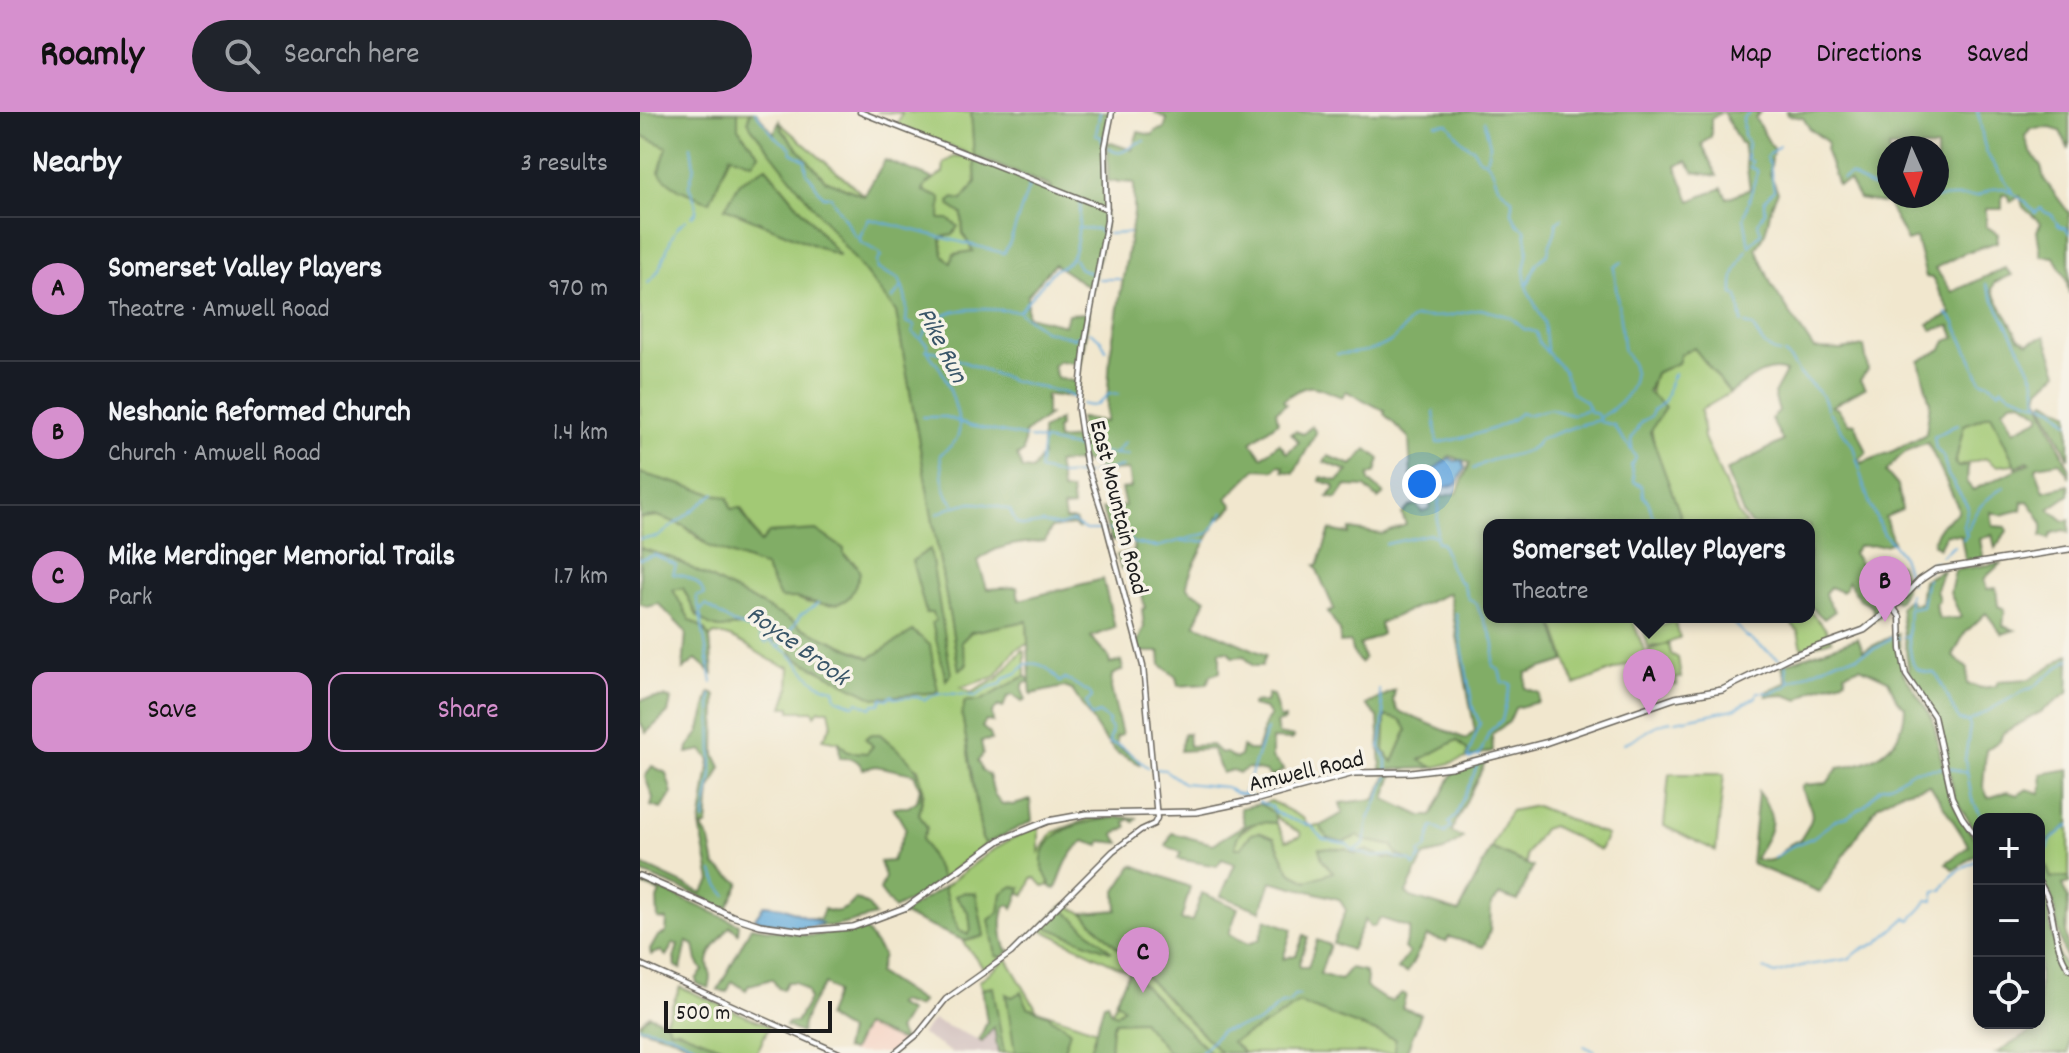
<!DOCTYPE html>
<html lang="en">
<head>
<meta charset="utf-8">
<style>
  body { margin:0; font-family:Dekko,sans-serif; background:#20242c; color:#f1f3f6 }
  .controls { position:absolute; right:24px; bottom:24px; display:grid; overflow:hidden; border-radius:16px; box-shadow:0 4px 12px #0003 }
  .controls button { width:72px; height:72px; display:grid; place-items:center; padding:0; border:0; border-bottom:2px solid #363941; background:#171b24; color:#f1f3f6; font:40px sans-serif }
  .compass { position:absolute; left:1237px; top:24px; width:72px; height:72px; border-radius:50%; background:#171b24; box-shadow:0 4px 12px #0003; rotate:177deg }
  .scale { position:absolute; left:24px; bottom:20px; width:168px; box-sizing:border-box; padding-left:8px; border:4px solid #1c1c1c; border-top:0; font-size:22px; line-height:28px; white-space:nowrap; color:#1c1c1c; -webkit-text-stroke:6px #f7f3e8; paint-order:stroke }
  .you { position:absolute; left:782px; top:372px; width:28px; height:28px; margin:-20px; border:6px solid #fff; border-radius:50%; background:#1a73e8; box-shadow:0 0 0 12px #1a73e833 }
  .badge { display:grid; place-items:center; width:52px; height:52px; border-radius:50%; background:#d690ce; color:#111; font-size:26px; font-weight:700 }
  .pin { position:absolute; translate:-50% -66px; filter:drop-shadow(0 2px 4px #0008) }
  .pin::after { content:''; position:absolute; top:42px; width:28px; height:24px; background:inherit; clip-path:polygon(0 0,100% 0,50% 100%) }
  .popup { position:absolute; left:843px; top:407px; width:332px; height:104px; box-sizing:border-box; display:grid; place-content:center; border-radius:16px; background:#171b24; filter:drop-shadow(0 2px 6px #0005); font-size:26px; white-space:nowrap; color:#9ea1a6 }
  .popup b { font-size:30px; color:#f1f3f6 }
  .popup::after { content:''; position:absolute; left:50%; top:100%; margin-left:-16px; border:16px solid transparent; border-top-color:#171b24 }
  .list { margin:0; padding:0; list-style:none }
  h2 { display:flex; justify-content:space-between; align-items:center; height:104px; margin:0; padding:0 32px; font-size:34px }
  h2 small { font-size:26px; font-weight:400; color:#9ea1a6 }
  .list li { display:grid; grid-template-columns:52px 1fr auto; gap:24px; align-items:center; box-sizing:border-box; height:144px; padding:0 32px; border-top:2px solid #363941 }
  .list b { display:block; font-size:30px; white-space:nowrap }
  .list p { margin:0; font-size:26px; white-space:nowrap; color:#9ea1a6 }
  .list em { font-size:26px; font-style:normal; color:#9ea1a6 }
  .actions { display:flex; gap:16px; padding:24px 32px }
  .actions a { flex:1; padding:18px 0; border:2px solid #d690ce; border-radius:16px; text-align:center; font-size:28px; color:#d690ce }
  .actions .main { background:#d690ce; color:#111 }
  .icon { flex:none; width:44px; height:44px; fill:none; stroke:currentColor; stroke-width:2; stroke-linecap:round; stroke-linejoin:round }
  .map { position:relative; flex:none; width:1429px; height:941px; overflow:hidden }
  header { display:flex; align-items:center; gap:48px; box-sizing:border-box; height:112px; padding:0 40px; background:#d690ce; color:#111 }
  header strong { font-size:38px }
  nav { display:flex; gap:44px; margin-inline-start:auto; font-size:28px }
  .search { width:560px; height:72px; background:#20242c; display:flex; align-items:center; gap:20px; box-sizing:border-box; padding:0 28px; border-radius:44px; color:#9ea1a6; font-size:30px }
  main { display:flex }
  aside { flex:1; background:#171b24 }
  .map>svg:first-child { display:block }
  .built { fill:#f5d2c2 }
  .industrial { fill:#d1bfbd }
  .green { fill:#a2c974; stroke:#5f7248; stroke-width:2; fill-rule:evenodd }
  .forest { fill:#81ad66; stroke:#4e6441; stroke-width:2; fill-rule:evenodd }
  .water { fill:#64abdb; stroke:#40647c; stroke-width:2 }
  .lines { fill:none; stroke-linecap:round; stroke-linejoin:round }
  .stream { stroke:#64abdb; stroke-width:2 }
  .tertiary-casing { stroke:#67635a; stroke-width:7 }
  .secondary-casing { stroke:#67635a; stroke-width:8 }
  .tertiary { stroke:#fff; stroke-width:4 }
  .secondary { stroke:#fff; stroke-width:5 }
  .labels { text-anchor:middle; stroke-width:7; stroke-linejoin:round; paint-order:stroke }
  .street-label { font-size:24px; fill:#1c1c1c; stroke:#f7f3e8 }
  .water-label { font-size:26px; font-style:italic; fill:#395568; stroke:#f7f3e8 }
</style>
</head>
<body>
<header>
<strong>Roamly</strong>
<div class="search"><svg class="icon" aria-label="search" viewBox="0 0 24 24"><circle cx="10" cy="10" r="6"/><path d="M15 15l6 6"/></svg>Search here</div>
<nav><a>Map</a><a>Directions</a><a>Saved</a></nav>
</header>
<main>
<aside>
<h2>Nearby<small>3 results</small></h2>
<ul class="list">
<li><span class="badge">A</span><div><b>Somerset Valley Players</b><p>Theatre · Amwell Road</p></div><em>970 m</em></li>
<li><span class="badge">B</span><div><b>Neshanic Reformed Church</b><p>Church · Amwell Road</p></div><em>1.4 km</em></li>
<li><span class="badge">C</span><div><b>Mike Merdinger Memorial Trails</b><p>Park</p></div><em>1.7 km</em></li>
</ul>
<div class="actions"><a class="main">Save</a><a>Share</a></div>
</aside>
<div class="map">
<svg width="1429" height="941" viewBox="0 0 1429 941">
  <rect width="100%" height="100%" fill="#f7f3e8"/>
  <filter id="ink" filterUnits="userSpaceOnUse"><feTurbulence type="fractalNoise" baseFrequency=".0125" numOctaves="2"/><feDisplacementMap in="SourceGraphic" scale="16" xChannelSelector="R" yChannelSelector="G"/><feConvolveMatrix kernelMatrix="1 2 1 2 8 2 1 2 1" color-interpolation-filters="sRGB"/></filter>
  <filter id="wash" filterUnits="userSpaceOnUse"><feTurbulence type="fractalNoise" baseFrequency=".006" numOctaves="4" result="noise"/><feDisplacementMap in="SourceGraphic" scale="32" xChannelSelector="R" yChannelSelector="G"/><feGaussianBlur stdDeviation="1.8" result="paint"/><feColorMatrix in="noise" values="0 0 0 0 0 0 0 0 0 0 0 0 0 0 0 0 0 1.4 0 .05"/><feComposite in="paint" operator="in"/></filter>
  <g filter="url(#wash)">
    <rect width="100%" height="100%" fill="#f1e7ce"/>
    <path class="built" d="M223,913L266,930L251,941H210Z"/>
    <path class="industrial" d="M293,908L342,929L354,913L359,941H312L281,922Z"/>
    <path class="green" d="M98,0H110L108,8L256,200L319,557L327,552L321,530L331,520L387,508L388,532L376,537L355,565L321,575L331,581L357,567L383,538L385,540V564L381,568L340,589H325L322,602L342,727L346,732L302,767L282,727L287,716L279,702L284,680L278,656L226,627L233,634L227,641L208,640L199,630L183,627L192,612L189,598H179L175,603L173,599H150V595H143L149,577L150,555C122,550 103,523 74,522L70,526L63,516L50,508L32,477L43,476L57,504L78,516L106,514L134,530L152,523L234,586L273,519L231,546L160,515L32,446L0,436V406L18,404L44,414L68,434L125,455L140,486H157L168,491L181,490L189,493L217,453L204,442V437L176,419L129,421L121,432L101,396L91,397L88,386L0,361V19L98,16ZM126,55L198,143L85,96Z
      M237,0H331L336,70L322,88L310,94L322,102L323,122L333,139L311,151L303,143L300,107L283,79L287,71L303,61L304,51L315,44L327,45V41L257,13L262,1Z
      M141,12L225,84L185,68L141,18Z
      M1054,236L1090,281L1061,298L1064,326L1098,402L1106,413H1044C1026,365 997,312 1015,261L1038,251L1041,242Z
      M1351,302L1375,352L1356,354L1345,346L1317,355L1315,352L1324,313Z
      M1169,498L1186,517L1192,528L1162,536L1158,519L1146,505H1169Z
      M911,505H991L1007,545L935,573Z
      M1033,510L1036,511L1040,526L1028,531L1031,542L1038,546L1041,566H1036L1037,573L1028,574L1022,555L1015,556L1008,538L1027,532L1008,535L1004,518Z
      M745,603L762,608L767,618L753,650L744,639Z
      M817,628L828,639L827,646L794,656L779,648Z
      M1029,662H1084L1076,739L1024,714Z
      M631,689L663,706L668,714H680L687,726L703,730L718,724L724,728L753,734L772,749L745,746L727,738L694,760L668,769L650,760L634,726L611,722L601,736H595L596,723L619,709L636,711L646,729L661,724L660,720C644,715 634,701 620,692Z
      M896,694L967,723L960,738L912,714L903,717L886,743L887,752L851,736L870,699Z
      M450,706H475L455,709L420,720L409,774H403L396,766H392L385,783L379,780L381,776L362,781V845L345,858L323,830L344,824L336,782L329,801L331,818L328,823L318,818C314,801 307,794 304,775C336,751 361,727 399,715V740L413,720Z
      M1429,713V765L1411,766L1405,752L1399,749V729H1409Z
      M425,792L448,804L589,941H470L471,937L450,941H361L348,876L342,877L339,869L367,847L397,898L463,920L489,860L400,817Z
      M40,875L129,914L117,941H85L22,917Z
      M659,891L755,927V941H604L591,930L632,909Z"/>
    <path class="forest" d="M0,0H98V16L119,42L112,51L90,43L70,90C52,83 31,77 19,60L27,35L0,23Z
      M110,0H116L134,22L139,9L142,18L185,68L224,84L245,48L294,67L287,71L283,79L301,86L300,107H308L318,114L313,123L301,125L303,143L311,151L314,142L333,139L323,122L322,102L310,94L309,90L314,86L322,88L336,70L334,47L411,78L412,75L334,44L331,0H470L465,22V115L452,177L414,152L387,184V204L425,213L428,202L449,201L441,252L419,249L413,254L417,266L439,270L437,285L406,283V303H409L385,321L383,341L377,343L382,357L392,358L402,344V318L419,308V315L416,317L417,328L440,326V306L466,310L470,243L494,101V71L468,69V30L492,38L498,20L512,23L517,18L524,17L527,7L514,0H1082L1071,7V25L1062,32L1077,64L1054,60L1047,49L1036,54L1050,89L1082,76L1087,86L1110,77L1103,31H1100L1083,0H1121L1115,6L1133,37L1130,62L1138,80C1126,98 1131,120 1116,136L1132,174L1174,237L1202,238L1224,234L1228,258L1220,268L1225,276L1192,294L1198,297L1209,312L1215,311L1227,341L1219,347L1221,351L1251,340L1286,322L1290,291L1279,249L1302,237L1306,229L1315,226L1310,214L1292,218L1288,212L1311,202L1292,166L1286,165L1276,126L1267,129L1248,92L1219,87L1209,69L1198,73L1186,40L1187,30L1170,17L1163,6L1147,3L1146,0H1429V38L1420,19L1410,16L1390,17L1385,24L1390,39L1401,54L1404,67L1429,101V182L1426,167L1414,145L1401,144L1397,119L1401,111L1383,95L1380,84L1371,90L1366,82H1362V97H1346V114L1358,122L1357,130L1324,141L1295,156L1312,180L1365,156L1372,163L1355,170L1352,178L1379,226L1388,231L1405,224L1418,260L1400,277L1398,285L1429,356V364L1420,350L1397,354L1396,358L1404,379L1429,373V383L1409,397L1424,409L1429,408V421L1424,418L1412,421L1409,427L1401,424C1406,409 1396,401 1388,389L1382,390L1381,398L1361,403L1351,400L1353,414L1366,415L1367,419L1355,436L1352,422L1340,427L1344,450L1326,452L1321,423L1306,422L1299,436L1293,432C1296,414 1305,411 1318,400V395L1288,331C1269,334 1258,345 1246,360L1258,374L1262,398L1245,405L1253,430L1244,433L1218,434L1213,441L1222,454L1230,452L1240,466L1251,470L1257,465L1254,452H1259C1266,467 1269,476 1257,490L1245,480L1237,490L1243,500L1235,507L1232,494L1220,488L1208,469L1205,478L1201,480L1190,475L1185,481L1187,488L1195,499L1184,507L1169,493V413H1111L1103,402L1086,359L1143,329L1131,307L1139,300L1134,282L1146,260C1125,252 1108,269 1090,281L1054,236L1041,242L1038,251L1015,261L1008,280L1025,295L1010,320L1044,413H849V505H911L925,549L886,561L885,576L899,581L898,590L875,596L869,610L852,622L853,639L827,646L828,639L817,628L780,648L794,656L741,658L738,605L726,593L755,578L753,589L758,599L826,627L835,619L809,481L740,511L742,522L720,533L724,547L720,551L712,539L710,530L700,531V519L688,500L694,497L675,453H678L690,418L709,422L710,417L742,422L766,413L762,402L769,395L776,393L782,400L789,397L792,387L817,381L830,351L810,344L783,366L771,365L769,326L744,302L745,299L706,279L702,285C672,274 670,268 643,288L646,292L636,299L638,310L611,330L622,345L639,331L647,341L659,330L651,321L656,319L663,322L672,314L676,321L654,361L643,359L644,354L638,353L634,358L616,357L587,386L593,394L582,406L579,404C571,423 548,458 547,474L551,479L566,487L555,512L626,543L622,554H613L604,544L592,545L589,539L580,540V560L571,563L567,572L538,574L536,565L521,553L520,540H500L497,531L504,515L502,497L505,496L496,455L481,457L477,443L494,440L493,430L471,428L462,397L485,394L481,377L491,376L488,358L465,359L445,349L417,351L422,379H431L433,395L423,396L425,408H435L439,417L434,413L411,416L405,429C382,431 356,432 338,449L347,477L377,475L379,488L463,467L475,516L451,525L468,544L470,552L481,549L483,558L472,563L471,576L482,623L476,625L477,634L500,648V652L477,641L464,627L432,578L424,575L391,582L390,570L384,571L382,578L386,588L382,590L373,583L367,585L363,596L358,594L352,601L353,610L346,609L342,615L350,622L352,628L341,629L343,642L338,649L342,659L349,663L354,682L362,692L374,693L390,688L392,709L346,732L342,727L322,602L325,589H340L385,564L390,568L387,509L331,520L321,530L327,552L319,558L256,200L111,15L108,8ZM1249,36H1297V84H1249ZM1382,289L1400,302V306L1374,319L1363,297L1371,290ZM1351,302L1376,355L1388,349L1390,351L1333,378L1327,371L1328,354L1318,355L1315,352L1324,313ZM745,604L761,608L767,618L753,650L744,639Z
      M126,55L200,144L85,96L100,70Z
      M1406,289L1429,301V347L1405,296L1403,291Z
      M727,337L740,347L736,360L729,363V369L744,382L738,387L725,375L706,374L697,387L688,385L695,377L694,373L680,369L681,365L698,369L708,359L684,350L688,344L712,353Z
      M0,361L88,386L91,397L100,396L120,431L129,421L176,418L204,437V443L217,454L220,461C217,469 214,479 209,485C196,499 173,490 160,487C154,485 146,487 140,486L125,455L68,434L56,421L44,414L18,404L0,406Z
      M0,436L32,446L154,510L160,515L230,546L273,519L290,533L298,580L234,586L157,547L151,540L152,523C127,539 128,519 106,514C98,512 89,517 80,516C58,514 52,492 43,476L33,478L50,508L63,516L70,526L73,562L56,547L43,558L46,520L19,492L7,495L0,491Z
      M290,437L311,562L306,568L292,511L296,508L292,501H286L272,449Z
      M1361,451L1344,467L1347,477L1356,476L1358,494L1365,497L1363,514L1375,518L1362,522L1346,501L1324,522L1313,544L1328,557L1327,572L1342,576L1356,574L1358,569L1390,567L1429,542L1428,581L1401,600L1363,621L1360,628L1346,638L1343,674L1348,686L1367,680L1378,683L1387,677L1400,681L1402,674L1401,662L1429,657V713L1409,729H1399V707H1339V724L1315,687L1298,607L1269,562L1260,495L1269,487L1273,492L1280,491L1283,468L1303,458L1296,477L1299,488L1295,492L1299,507L1319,506L1321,505L1310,481L1315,458Z
      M1258,521L1263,561L1293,607L1309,683L1323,710L1339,732V740L1314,758L1306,751L1329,734L1290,673L1260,680L1237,694L1180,780L1114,753L1111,751L1118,680C1141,711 1131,717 1115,747C1143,755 1138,733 1160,728C1176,703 1175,703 1161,677L1163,673L1187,671L1198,656C1235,651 1264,636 1265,595L1257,588L1248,568L1220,555L1205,561L1206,567L1174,577L1159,588L1145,583L1126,584V580L1147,570L1142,554L1150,550L1218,526L1223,539Z
      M70,580L76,584L75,643L81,655L70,678L67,713L62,716L70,729L75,754L100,771L86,798L60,784L0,760V752L62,781L71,769L60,714L70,648L62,638L47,641L48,635L59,621Z
      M628,582L633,583L640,607L645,606V609L636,611L638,622L654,625L652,628L632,627V646L644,658L631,665L626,660L608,656L599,661L592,658L582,661L572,637L540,639L544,621H548L549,634L572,633L580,641H586L596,647L600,644L602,635L608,638H617L625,612L630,604L625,597L612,594V591L626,590Z
      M27,585L31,588L28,601L6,621L0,610V588Z
      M232,622H240C272,651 289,656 279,702L287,716L282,727L302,767L275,786L254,797L240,778L245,765L240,750L252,749L266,717L253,695H268L277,689L280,676L274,662L236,654L223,657C217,646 212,646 200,646L199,630L208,640L227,641L233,634L225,626Z
      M843,648L844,653L811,720L823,726L804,739L784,744L766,781L771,785L819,800L851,736L893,755L878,789L860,783L851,793L850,820L843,835L809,825L806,830L787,824L767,861L757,857L769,841L764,836L770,816L740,806L734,815H730L725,808L711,838L693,831L706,798L699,787L631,769L621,799L581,784L595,752L582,747L577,754L538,747L541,740L526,734L532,721L573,732L604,713L600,696L620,692L634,701L636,711C615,709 597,711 595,736H601L611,722L619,720L634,726L650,760L667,769L693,760L682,748L679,736L706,737L716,742L727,738L745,746L768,748L757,743L753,734L724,728L718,724L703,730L687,726L680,714L703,701L700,691L735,687L747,663H753L745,687L781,704H792L815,657Z
      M12,654L26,661L32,681L22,697L11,694L13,686L5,665Z
      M481,705L497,706L494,710L490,707L485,710L487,715L474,722L480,731L461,729L460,734L444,729C427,742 423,758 416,777L412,776C408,766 401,758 402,747C406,713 455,708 481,705Z
      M1399,749L1405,751L1411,766L1429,765V771L1422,773L1428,786L1426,823L1429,854C1419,831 1418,814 1413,791C1408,772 1399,772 1399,749Z
      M493,753L550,775L541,808L552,809L562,781L598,796L589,822L608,832L619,828L626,807L652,817L643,847L656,843L664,823L668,825L659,852L660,855H668L677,828L690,833L680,862L700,868L710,856L724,859L727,865L726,875L744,887L752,889L762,881L766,883L762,896L781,902L766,941H755V927L659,891L632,909L592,930L604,941H581L443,801L477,798L476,779Z
      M0,768L99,812L98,821L90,814C83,824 69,838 68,850C68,862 74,859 69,876L57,872L56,867L63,859L57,849L54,833L47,830L41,857L36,854L34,846L38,833L34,831L26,844L21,839L11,843L10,838L18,824L26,821L27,808L18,807L17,787L20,780L2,773L0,778Z
      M373,774L381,776L373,797L370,793L366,794C359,805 362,825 366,837L370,839L362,845L356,844L349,808L359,800L362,781Z
      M1399,774L1408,791L1411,819L1420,846L1429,861V941H1356L1389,921L1393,917L1391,911H1399Z
      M304,775C307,794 314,801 318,818L328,823L331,818L329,801L315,784L325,780L336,782L344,824L325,829L261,802Z
      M216,787L228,793L235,804L196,814H159L171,811V806L180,807L184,797C197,803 207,798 216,787Z
      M421,795L469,837L472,840L403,814Z
      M111,815L171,824L224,816L243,843L238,861L282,890L277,895L259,890L256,893L269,900L258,918L264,930L224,914L212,939L204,937L208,919L186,905L196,880L185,872C173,887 164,903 161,921L146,914L148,911L156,910L169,887L167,879L155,870H147L143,878L138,876L132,867L109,873L106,878L92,869L87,880L78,878Z
      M489,860L492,861L570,941H529L502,909L475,910L472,915L470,941H449L464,892L467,890L470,899L476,902L484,896L475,889Z
      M353,875L364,941H358L354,915L342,930L339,928L347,910L342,877Z
      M381,880L388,895L409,903L412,908L423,912L430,919L423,941H375L366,882L372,885Z
      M9,903L27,911L30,918L36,917L98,941H66L35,926L0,916V911Z"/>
    <path class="water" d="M809,346L815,349L823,348L825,356L817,372L800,377L788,369L793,359Z
      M124,793L142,795L182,811C166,822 136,812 117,808L115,806Z"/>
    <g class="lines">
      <path class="stream" d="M115,0L135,25L151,36L152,41L165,48L167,62C175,69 176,77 184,84H190L216,125L220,124V130L238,140L241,144L237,150L238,157L259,167C266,183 268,194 266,210L274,213L273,221L287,232C286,242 296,249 301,258C308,270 321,306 319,319C318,331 307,336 300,343C303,359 301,381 314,392
        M460,0L456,23L461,25L463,32
        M1337,0C1343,11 1340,28 1348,43C1355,57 1365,65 1372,80
        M844,9L850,33L846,49L852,57L858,74L872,87V101L878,113L885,117L888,138L884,158L887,177L904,210L907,237
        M796,12L807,11C816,19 820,32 833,36L839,47L845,49
        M51,34L54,55L49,74L56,92V100L52,104
        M469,36C483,49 491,29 505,29
        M1107,38L1108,31L1104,24L1103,6L1111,0
        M1107,41V47L1112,50L1110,55L1117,58V61L1104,105L1109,134
        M1128,43L1139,34
        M1202,67L1210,63L1232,75L1249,79
        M1263,84L1268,87L1338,84L1352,77L1364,76L1386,90L1395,101L1401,96L1405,100L1412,103L1419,114L1426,116L1429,121
        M437,116L456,117L462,121
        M468,122L488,121
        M220,124L229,107L364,141L370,130L390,71
        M1110,133L1121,121L1118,111L1125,100V88L1134,78L1130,52L1126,45
        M434,147L439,156L454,163
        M459,167H479
        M8,171C28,155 25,121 46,108
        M888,172L897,151L908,142C908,130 918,123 916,110L922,106
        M1346,172C1361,204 1380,234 1394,266C1397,274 1395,282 1399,291
        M252,187L261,176
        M380,201L404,218L434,226L444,219
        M1306,201L1314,209L1341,269L1349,271L1359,279L1362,275L1369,281L1400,292
        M1102,210L1098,184L1093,182C1092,161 1097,156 1107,138
        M1106,212L1113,215C1119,225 1125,239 1140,241
        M450,220L461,228L466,238
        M282,225C302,188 342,198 379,199L415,157C442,152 437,113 441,91
        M286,238L298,240L370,268L424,281L435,286
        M697,242C720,241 745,239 760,221C766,215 767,210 774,206L808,204L841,197L870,205L884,217L896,220L899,231L924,259L932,281L945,289L950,300L957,302L960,310L974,313C980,327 991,333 996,346L991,354L994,370L1002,374L1003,384L1008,389L1013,405L1021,407L1024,413
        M1144,242C1152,246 1154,255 1160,262C1170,273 1186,282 1187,297
        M441,292C457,297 459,291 469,282H478
        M1403,292L1415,297L1429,311
        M794,299L797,331C821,327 864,317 880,301L886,303L910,297L932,303L948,297
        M1189,300L1213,334L1220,358
        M282,305H306L330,314L386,325
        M960,305C977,295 997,279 994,257C993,249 984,243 983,235C981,209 976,182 974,155L982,150
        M1318,312L1294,325L1296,337L1303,344L1308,363L1328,395L1323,414L1327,423L1323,427
        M390,326L439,336
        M403,329L399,358L421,363L447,362
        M992,336L991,328L1001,310L1011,304L1013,298C1035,286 1022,277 1035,261
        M447,340L488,343
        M476,340L485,330
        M833,357C839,354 845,350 852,348C867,343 892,343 900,327L942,312L959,308
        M451,361L482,355
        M1220,361L1230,393L1244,422L1261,442L1271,471
        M799,385C799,397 795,422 797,430H801C808,445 810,463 823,472L828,486L837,492C840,506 853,518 854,534C855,540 852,547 853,554L859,558L862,570L871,572L862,608L849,620L839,644
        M297,402C324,387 342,389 370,398L376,411L383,414L403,411L420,414L433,410L445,418H465
        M469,418L480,420L493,431L517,435L569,421L584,400
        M1328,418C1333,398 1347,386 1364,375
        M0,427L18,425L75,381
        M542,430L567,429
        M746,432L790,422L795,424
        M1301,444L1314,434
        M0,447L15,443L36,453L33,462C46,463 61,469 64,483L56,484L60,499L66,493L92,511L119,520L121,527L126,531L131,528C136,536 140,534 147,540C164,554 169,573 194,577L196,586L214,593L218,590L231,596L234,592H240L242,586L247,587L252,583L254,586L277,585L285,588C299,577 319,583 336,584L350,575L361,572L364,566L377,561L386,552C403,549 410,558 420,570L425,566L450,581L452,585L446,591L451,605L459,601L469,609L468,613L472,617L469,631L481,634L509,656
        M1288,459L1289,452L1296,449
        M1271,496L1282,494L1287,467
        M60,501L72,571
        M816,501L833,596L840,611L828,644L829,647L839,643
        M1082,505L1091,509L1107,525L1139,547
        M1268,524L1269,482
        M1263,525H1268C1273,547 1267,560 1294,561L1298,565L1319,608L1328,610L1330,614L1325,648L1332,688L1343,707
        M139,536L160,504L178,491
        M1144,550L1147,555L1146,563L1150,570L1198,548L1216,545L1240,534L1252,525L1258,526
        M739,578L744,602L740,636L747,648V658
        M1124,580L1131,581L1147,574L1149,569
        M1036,609L1094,597L1116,585L1117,580H1121
        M1328,610L1385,578L1392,576L1429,547
        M984,631C1002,625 1011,612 1031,609
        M1310,656L1327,661
        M515,657L525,658L543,671L586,675L595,681L613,685
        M603,683C613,662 617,640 627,618
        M619,690L631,694L634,700L650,707L671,714L683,727L707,732L713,738L732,745L752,743L756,746L771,749L774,754L781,745L779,741L786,737L793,714L805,721L811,714L809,711L816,704C821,686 833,670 838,650
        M64,708L72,662L71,583
        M715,737L724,733L728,709L748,664
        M1399,738L1408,737L1411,728L1429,713
        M1134,746L1152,734L1172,726L1197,707L1207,705L1225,693L1240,676L1252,672L1274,658L1302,656
        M73,760L78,773L86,783
        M1124,857L1135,862L1161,854L1209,847L1219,839L1237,831L1266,806L1271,808C1276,800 1284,797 1287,788L1293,789L1295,779L1302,778C1310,760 1326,756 1339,746
        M0,915L26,920L71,941
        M944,934L954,939
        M561,941L581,919L618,911L641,892L649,891L654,884L660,883"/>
    </g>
  </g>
  <g filter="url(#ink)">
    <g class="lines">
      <g class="tertiary-casing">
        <path id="tertiary" d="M220,0L467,97
          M1253,495L1260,505L1261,537L1266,563L1294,604L1312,685L1322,705L1339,729
          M1399,770C1418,796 1410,830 1429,857
          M0,852L199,941
          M255,941L278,922L306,887L371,841L473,739L501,718L514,712L517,706L503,554L465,409L446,350L438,297L445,230L467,108L465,35L472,0"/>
      </g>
      <g class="secondary-casing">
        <path id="secondary" d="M0,764L92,804L120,813L164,819L213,815L267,795L360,728L408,709L447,702L556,700L614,688L714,661L771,660L811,655L905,631L1035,586L1082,578L1149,545L1224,518L1256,493L1280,468L1295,458L1429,437"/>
      </g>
      <use href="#tertiary" class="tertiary"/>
      <use href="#secondary" class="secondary"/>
    </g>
  </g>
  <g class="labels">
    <g class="street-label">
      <text transform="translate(480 395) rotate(76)" y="8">East Mountain Road</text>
      <text transform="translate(666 658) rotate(-13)" y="8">Amwell Road</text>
    </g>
    <g class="water-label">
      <text transform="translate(304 232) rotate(63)" y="9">Pike Run</text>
      <text transform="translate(159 532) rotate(36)" y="9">Royce Brook</text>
    </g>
  </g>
</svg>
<div class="controls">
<button>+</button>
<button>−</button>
<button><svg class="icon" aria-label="locate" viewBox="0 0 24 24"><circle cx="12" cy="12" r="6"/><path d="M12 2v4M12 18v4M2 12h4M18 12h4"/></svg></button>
</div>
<svg class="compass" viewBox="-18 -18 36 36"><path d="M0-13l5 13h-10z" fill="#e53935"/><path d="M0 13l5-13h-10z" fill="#9ea1a6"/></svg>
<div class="scale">500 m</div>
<div class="you"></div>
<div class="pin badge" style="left:1009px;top:603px">A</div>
<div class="popup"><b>Somerset Valley Players</b>Theatre</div>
<div class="pin badge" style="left:1245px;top:510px">B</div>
<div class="pin badge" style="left:503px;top:881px">C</div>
</div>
</main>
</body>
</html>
